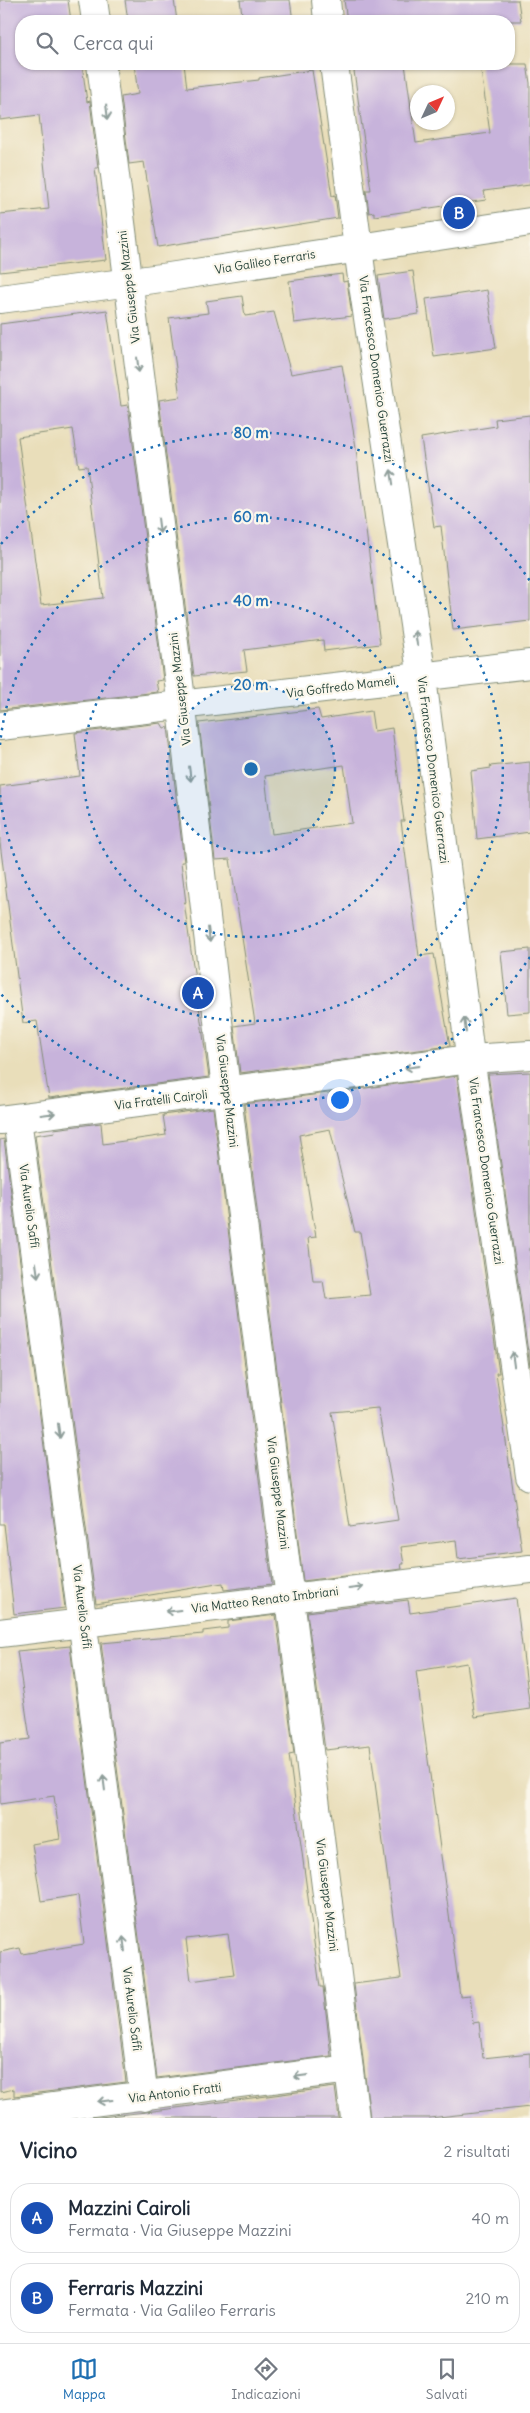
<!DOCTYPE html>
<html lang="it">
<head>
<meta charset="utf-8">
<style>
  body { margin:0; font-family:Delius,sans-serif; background:#f2f2f3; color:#1f2937 }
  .compass { position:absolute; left:410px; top:85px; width:45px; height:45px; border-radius:50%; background:#fff; box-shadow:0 1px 4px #0004; rotate:46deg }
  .you { position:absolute; left:339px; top:1099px; width:18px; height:18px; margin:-12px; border:4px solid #fff; border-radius:50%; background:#1a73e8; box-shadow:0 0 0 8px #1a73e833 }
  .badge { display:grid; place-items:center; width:32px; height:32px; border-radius:50%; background:#1f6fb2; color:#fff; font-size:16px; font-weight:700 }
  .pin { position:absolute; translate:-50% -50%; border:2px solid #fff; box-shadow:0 1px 5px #0006 }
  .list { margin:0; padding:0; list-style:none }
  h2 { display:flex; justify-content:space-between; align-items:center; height:65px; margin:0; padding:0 20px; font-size:21px }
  h2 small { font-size:16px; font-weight:400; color:#747a83 }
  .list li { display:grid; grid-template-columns:32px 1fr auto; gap:15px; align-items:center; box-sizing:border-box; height:70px; margin:0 10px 10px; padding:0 10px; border:1px solid #e0e1e3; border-radius:20px }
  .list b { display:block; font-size:19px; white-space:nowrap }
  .list p { margin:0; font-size:16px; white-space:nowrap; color:#747a83 }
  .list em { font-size:16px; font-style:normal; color:#747a83 }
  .icon { flex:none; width:28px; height:28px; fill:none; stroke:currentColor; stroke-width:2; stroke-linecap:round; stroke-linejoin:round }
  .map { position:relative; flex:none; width:530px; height:2118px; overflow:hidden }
  .search { position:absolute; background:#fff; box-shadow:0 1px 4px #0004; left:15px; right:15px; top:15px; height:55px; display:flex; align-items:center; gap:12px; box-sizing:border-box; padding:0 18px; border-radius:20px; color:#747a83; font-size:19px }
  .sheet { height:225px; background:#fff }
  nav { display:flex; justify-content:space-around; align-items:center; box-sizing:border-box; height:70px; border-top:1px solid #e0e1e3; background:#fff; font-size:14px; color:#747a83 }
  nav a { display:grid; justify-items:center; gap:2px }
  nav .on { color:#1f6fb2 }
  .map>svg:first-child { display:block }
  .building { fill:#c7b3db; fill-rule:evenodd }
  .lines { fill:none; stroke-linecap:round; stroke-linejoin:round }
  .minor-casing { stroke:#848e77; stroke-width:30 }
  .minor { stroke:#fff; stroke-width:28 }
  .oneway { stroke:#8f9e9a }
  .ring { fill:none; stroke:#1f6fb2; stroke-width:2.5; stroke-dasharray:2.5 5 }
  .labels { text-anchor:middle; stroke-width:4.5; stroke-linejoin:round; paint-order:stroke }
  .street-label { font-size:12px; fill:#1f3d34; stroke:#fbf7ec }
  .centre { fill:#1f6fb2; stroke:#fbf7ec; stroke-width:2.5 }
  .ring-label { font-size:15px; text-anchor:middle; font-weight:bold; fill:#1f6fb2; stroke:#fbf7ec; stroke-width:4.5; stroke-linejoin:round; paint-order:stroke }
</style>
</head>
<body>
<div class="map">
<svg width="530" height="2118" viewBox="0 0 530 2118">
  <rect width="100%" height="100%" fill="#fbf7ec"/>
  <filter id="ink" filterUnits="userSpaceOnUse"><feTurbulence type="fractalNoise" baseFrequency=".02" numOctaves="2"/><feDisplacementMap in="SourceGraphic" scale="10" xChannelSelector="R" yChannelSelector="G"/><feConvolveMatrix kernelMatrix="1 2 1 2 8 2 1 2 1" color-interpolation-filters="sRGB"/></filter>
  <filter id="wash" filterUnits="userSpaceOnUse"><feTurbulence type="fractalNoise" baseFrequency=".0096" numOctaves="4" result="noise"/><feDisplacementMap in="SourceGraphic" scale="20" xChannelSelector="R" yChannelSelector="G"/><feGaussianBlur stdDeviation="1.12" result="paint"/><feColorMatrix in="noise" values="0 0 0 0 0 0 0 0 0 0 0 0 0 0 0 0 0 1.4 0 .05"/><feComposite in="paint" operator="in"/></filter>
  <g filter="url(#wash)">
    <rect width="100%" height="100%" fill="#e9deba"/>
    <g id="blocks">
      <path class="building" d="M0,0H68L71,21H21V64H82L87,102L90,101L98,168H95L106,260L0,272V214L49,209L39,115L0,120Z
        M125,0H174L177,21H128Z
        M240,0H290L293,21H243Z
        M344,0H518L521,21H347Z
        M134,64H184L187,88L259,80V78L312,70L332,196L335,195L338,218L158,247L144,162L129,164L121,97L138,94Z
        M353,64H405L416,143L490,133L480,64H527L530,83V185L484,191L486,200L374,216V212L369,213L366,190H371Z
        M413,271L419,314L384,319L378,276Z
        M342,274L343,282L347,281L352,316L294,323L289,281Z
        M487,290L496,348L434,357L426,299Z
        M242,296L245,316L274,312L291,374L342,365L355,441L380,644L324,651L323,640L244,650L247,671L194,676L159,400L180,397L169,318L208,313L206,301Z
        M107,310L121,406L128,405L163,680L156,681L158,692L0,710V324ZM73,429L79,467L87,466L103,598L41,605L18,437Z
        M530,415V621L453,630L441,526L434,527L421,438L496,426L495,419Z
        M318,709L321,719L371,711L374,731L392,728L404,821H401L419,956L434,954L450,1046L240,1073L234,1026L255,1023L230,859L215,860L199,723ZM344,765L352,823L272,834L265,776Z
        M161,723L164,728L168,727L184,862H181L186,903L184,902L209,1077L49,1098L37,1021L23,1023L0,843V786L80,776L75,733Z
        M530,762V832L477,839L471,771L491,768L490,766Z
        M530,949V1012L507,1014L501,952Z
        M530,1072V1366L488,1074Z
        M457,1076L499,1373H496L522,1551L458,1559L456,1540L401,1547L404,1564H401L402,1569L303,1581L244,1104ZM330,1129L355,1232H360L370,1295L326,1299L323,1281H313L308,1238L316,1237L299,1135ZM378,1408L398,1520L350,1527L332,1412Z
        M213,1108L272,1584L224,1590L223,1583L96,1604L35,1135L55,1132L54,1129L101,1123L103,1144L166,1135L163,1115Z
        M4,1139L65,1608L14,1614L4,1524H0V1140Z
        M516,1598L530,1709L475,1717L467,1663L416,1671L460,1996L470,1995L473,2023L479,2022L483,2058L530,2053V2107L429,2118H370L354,1984L401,1978L370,1745L325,1750L307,1612L408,1600L410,1613Z
        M276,1615L294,1754L289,1755L298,1823L320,1987H323L331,2056L157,2078L101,1643L203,1634V1631L228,1628V1621ZM228,1934L234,1975L191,1981L186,1939Z
        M70,1646L126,2082L14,2096V2089L0,2092V1952L20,1948L22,1954L84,1944L78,1895L41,1901L32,1844L60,1839L54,1796L0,1804V1743L30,1739L17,1651Z
        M335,2087L339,2118H91L146,2112Z"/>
    </g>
  </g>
  <g filter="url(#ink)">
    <use href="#blocks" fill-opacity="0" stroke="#848e77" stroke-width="1"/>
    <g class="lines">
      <g class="minor-casing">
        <path id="minor" d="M93,0L96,21
          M326,0L328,21
          M101,64L179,683L223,1064L355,2118
          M334,64L362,278L422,678L472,1071L530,1476
          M0,299L169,277L530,222
          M0,726L530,664
          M17,1118L144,2097
          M0,1120L470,1059L530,1055
          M0,1633L530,1569
          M0,2114L349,2069"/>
      </g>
      <use href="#minor" class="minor"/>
    </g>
    <defs><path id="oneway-shaft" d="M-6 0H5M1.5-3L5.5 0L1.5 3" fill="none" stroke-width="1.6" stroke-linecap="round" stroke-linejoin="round" transform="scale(1.25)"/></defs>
    <g class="oneway">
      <use href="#oneway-shaft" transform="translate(107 112) rotate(83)"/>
      <use href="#oneway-shaft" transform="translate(138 365) rotate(83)"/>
      <use href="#oneway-shaft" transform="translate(392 477) rotate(-99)"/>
      <use href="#oneway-shaft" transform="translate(159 526) rotate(83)"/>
      <use href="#oneway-shaft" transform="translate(416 638) rotate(-99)"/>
      <use href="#oneway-shaft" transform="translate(190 774) rotate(83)"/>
      <use href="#oneway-shaft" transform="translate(209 935) rotate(83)"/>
      <use href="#oneway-shaft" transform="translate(465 1025) rotate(-97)"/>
      <use href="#oneway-shaft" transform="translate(412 1067) rotate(172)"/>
      <use href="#oneway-shaft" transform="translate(48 1114) rotate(-7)"/>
      <use href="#oneway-shaft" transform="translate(37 1270) rotate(82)"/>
      <use href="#oneway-shaft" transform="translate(513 1359) rotate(-98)"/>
      <use href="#oneway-shaft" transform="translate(59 1431) rotate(82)"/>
      <use href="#oneway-shaft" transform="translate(356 1588) rotate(-7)"/>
      <use href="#oneway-shaft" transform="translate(173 1611) rotate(173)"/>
      <use href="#oneway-shaft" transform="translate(104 1783) rotate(-97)"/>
      <use href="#oneway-shaft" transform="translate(124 1944) rotate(-97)"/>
      <use href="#oneway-shaft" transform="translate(301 2076) rotate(173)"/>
      <use href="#oneway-shaft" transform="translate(105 2101) rotate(173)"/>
    </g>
  </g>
  <circle cx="251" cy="769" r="84" fill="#1f6fb2" fill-opacity=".12"/>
  <g class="ring">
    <circle cx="251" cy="769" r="84"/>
    <circle cx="251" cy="769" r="168"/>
    <path d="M0 745A252 252 0 1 1 0 793"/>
    <path d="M530 957A336 336 0 0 1 1 994M1 544A336 336 0 0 1 530 581"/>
  </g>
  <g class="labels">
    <g class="street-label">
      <text transform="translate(265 262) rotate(-9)" y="4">Via Galileo Ferraris</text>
      <text transform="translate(129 287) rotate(-97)" y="4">Via Giuseppe Mazzini</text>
      <text transform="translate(376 369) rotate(82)" y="4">Via Francesco Domenico Guerrazzi</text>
      <text transform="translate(341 687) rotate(-7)" y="4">Via Goffredo Mameli</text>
      <text transform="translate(180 689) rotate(-97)" y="4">Via Giuseppe Mazzini</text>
      <text transform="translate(433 770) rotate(83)" y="4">Via Francesco Domenico Guerrazzi</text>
      <text transform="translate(227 1091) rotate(83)" y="4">Via Giuseppe Mazzini</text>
      <text transform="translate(161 1100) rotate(-7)" y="4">Via Fratelli Cairoli</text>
      <text transform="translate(486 1171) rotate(82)" y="4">Via Francesco Domenico Guerrazzi</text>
      <text transform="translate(29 1206) rotate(82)" y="4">Via Aurelio Saffi</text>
      <text transform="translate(278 1493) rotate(83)" y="4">Via Giuseppe Mazzini</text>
      <text transform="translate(265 1600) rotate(-7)" y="4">Via Matteo Renato Imbriani</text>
      <text transform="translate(82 1607) rotate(83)" y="4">Via Aurelio Saffi</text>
      <text transform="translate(327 1895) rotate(83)" y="4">Via Giuseppe Mazzini</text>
      <text transform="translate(132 2009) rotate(83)" y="4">Via Aurelio Saffi</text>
      <text transform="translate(175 2093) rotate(-7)" y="4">Via Antonio Fratti</text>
    </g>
  </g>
  <circle cx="251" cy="769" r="8" class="centre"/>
  <g class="ring-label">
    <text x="251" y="438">80 m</text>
    <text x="251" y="522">60 m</text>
    <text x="251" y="606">40 m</text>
    <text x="251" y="690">20 m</text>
  </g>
</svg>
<svg class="compass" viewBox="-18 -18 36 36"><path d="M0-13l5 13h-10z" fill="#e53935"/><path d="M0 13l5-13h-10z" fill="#747a83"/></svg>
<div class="you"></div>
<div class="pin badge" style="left:198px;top:993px;background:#1a4fb4">A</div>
<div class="pin badge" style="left:459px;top:213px;background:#1a4fb4">B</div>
<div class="search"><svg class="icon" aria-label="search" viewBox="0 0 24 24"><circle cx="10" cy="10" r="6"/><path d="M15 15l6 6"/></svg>Cerca qui</div>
</div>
<section class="sheet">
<h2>Vicino<small>2 risultati</small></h2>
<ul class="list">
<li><span class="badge" style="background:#1a4fb4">A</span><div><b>Mazzini Cairoli</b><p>Fermata · Via Giuseppe Mazzini</p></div><em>40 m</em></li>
<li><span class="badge" style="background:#1a4fb4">B</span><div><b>Ferraris Mazzini</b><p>Fermata · Via Galileo Ferraris</p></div><em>210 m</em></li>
</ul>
</section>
<nav>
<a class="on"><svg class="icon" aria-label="map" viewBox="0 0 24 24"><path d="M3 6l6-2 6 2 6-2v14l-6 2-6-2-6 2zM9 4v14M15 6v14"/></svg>Mappa</a>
<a><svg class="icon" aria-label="directions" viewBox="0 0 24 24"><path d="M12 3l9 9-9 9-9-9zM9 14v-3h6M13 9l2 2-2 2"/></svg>Indicazioni</a>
<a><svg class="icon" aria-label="saved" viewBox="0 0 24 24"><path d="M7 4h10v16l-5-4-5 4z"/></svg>Salvati</a>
</nav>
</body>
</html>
